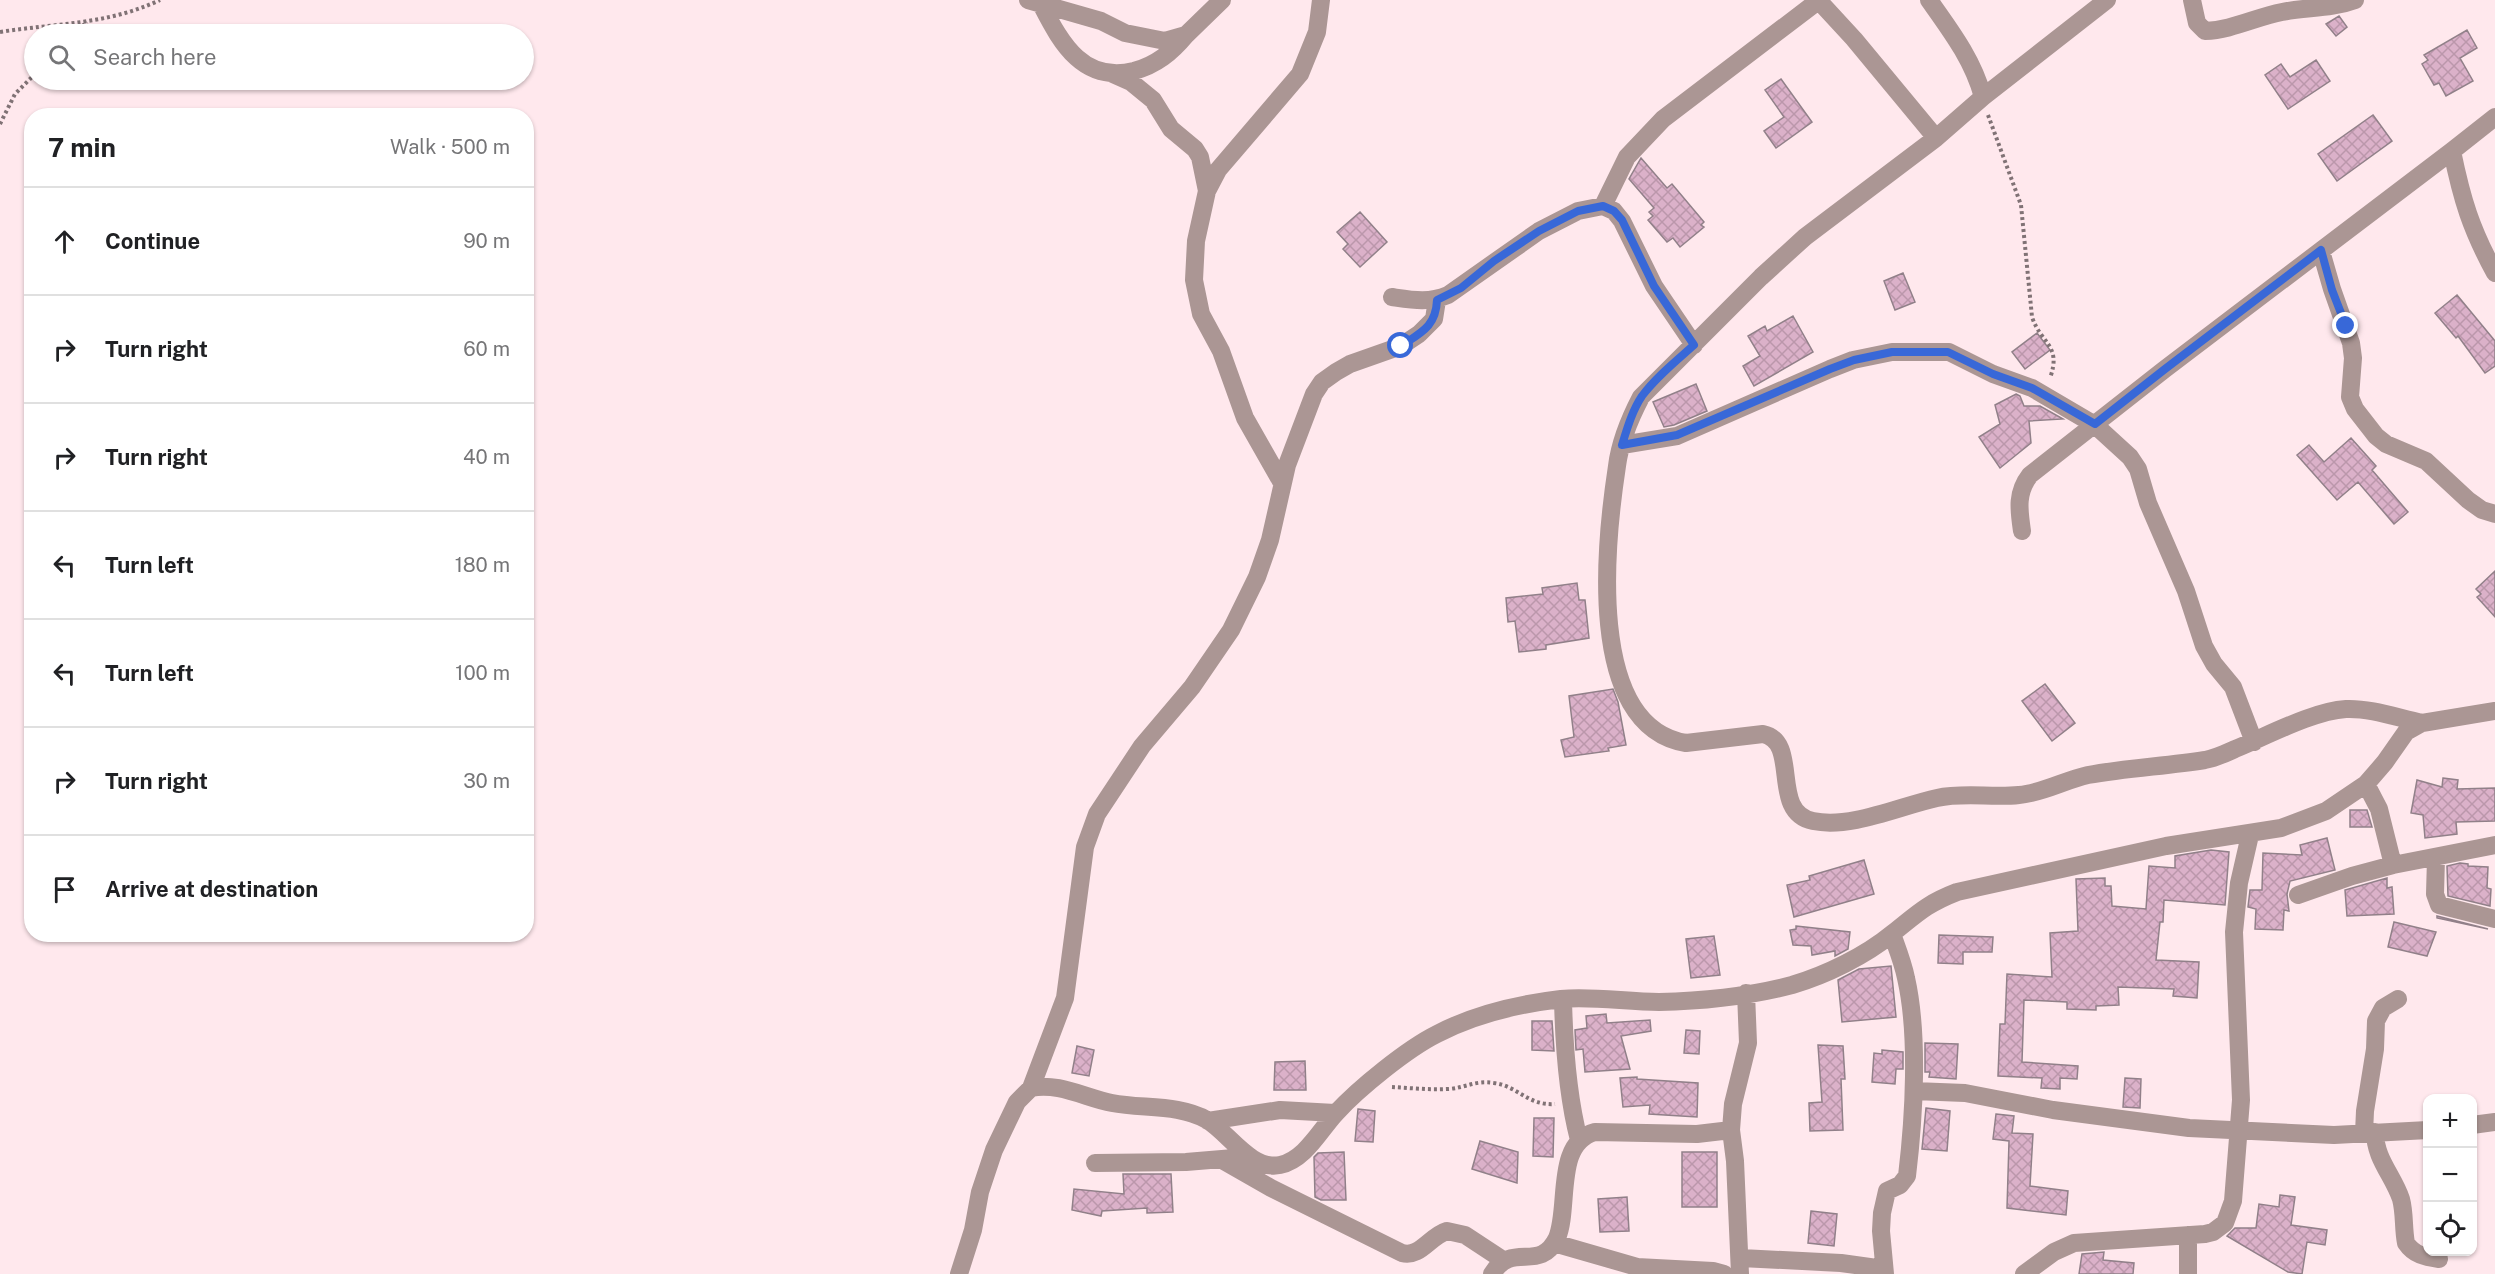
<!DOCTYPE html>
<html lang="en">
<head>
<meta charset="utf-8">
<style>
  body { margin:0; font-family:"Public Sans",sans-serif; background:#f6f6f6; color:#202124 }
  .controls { position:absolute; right:18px; bottom:18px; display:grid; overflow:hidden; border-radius:12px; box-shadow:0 2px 4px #0004 }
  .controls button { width:54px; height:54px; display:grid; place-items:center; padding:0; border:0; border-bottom:2px solid #e0e0e0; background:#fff; color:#202124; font:30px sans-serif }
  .stop { position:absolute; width:18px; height:18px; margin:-14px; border:4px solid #3868d8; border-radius:50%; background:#fff }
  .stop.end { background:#3868d8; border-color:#fff; box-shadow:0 2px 6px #0008 }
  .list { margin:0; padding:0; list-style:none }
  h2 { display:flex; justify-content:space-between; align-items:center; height:78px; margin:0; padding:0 24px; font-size:26px }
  h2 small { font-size:20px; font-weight:400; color:#757577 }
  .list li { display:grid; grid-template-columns:39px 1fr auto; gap:18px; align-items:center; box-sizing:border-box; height:108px; padding:0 24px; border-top:2px solid #e0e0e0 }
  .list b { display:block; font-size:22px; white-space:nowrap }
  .list em { font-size:20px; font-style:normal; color:#757577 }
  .icon { flex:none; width:33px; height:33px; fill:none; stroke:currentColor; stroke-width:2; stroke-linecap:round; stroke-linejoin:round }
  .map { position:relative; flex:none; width:2495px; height:1274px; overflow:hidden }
  .search { position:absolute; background:#fff; box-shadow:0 2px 4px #0004; left:24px; top:24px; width:510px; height:66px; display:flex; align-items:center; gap:15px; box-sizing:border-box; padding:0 21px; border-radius:33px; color:#757577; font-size:22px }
  .panel { position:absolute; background:#fff; box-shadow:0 2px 4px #0004; left:24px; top:108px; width:510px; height:834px; border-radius:24px }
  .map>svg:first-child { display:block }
  .building { fill:url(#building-cross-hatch); stroke:#918089; stroke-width:1.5 }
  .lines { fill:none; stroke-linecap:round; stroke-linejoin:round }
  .path { stroke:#807275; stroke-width:4; stroke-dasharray:3 3; stroke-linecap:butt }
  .minor { stroke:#ab9694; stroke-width:18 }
  .route { stroke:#3868d8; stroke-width:8 }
</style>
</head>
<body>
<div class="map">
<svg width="2495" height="1274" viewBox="0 0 2495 1274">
  <defs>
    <pattern id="building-cross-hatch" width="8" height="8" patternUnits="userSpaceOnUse" patternTransform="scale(1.5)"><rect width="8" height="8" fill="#dbb1c9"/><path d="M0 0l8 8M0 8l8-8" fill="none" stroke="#bb97ab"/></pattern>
  </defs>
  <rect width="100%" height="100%" fill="#ffe8ed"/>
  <path class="building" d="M2339,16L2347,27L2336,36L2326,24Z
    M2467,30L2477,48L2460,58L2473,81L2446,96L2439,83L2434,85L2422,64L2428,60L2424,55Z
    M2316,60L2330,81L2288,109L2265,75L2281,64L2290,77Z
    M1781,79L1812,122L1776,148L1764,131L1784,117L1765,90Z
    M2373,115L2392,141L2337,181L2318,154Z
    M1641,158L1667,188L1672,184L1704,222L1701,225L1704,227L1680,247L1673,238L1667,242L1648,220L1653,216L1649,212L1654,208L1629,179Z
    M1360,212L1387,242L1360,267L1343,249L1348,244L1337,232Z
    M1903,273L1915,302L1895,310L1884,281Z
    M2457,295L2495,341V366L2485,373L2458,336L2456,338L2435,313Z
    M1793,316L1813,352L1754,386L1743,366L1760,356L1748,336L1765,326L1767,331Z
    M2037,333L2050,350L2025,369L2012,352Z
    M1696,384L1707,411L1674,425L1664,427L1653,402Z
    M2016,394L2020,396L2024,406H2040L2063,419L2029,421L2031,443L2000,468L1979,437L2000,424L1995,405Z
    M2351,438L2376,466L2372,470L2408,512L2394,524L2358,482L2337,500L2297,455L2309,445L2324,462Z
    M2495,571V617L2477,597L2481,594L2476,589Z
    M1577,583L1579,600H1585L1589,638L1546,645V649L1519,652L1515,621L1508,622L1506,598L1543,594L1542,588Z
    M2045,684L2075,723L2052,741L2022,701Z
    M1613,689L1618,702L1626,745L1608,748L1609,751L1565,757L1561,740L1574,737L1569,696Z
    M2443,778L2458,780L2457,789L2495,788V821L2456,822L2457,834L2425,838L2423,815L2411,813L2417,780L2442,787Z
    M2350,810H2367L2372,827H2350Z
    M2327,838L2335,870L2290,881L2287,894L2289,911L2284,910L2283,930L2255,929L2256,909L2248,907L2250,890H2262L2263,853L2302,855L2300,845Z
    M2211,850L2229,852L2225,905L2164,900L2163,922H2160L2156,960L2199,962L2197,998L2173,996L2174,989L2118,987L2119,1005L2096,1006V1010L2067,1009V1002L2024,1000L2022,1062L2078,1066L2077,1079L2060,1078V1089L2041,1088L2042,1078L1998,1076L2000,1024H2005L2007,974L2052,977L2050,933L2078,931L2076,879L2105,878V886H2111L2112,906L2146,909L2149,866L2175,868V856Z
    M1864,860L1874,894L1794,917L1787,885L1810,880L1809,876Z
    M2460,863L2468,864V866L2488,867L2487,888L2491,889L2490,906L2448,896L2447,866Z
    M2387,878V888L2392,887L2394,914L2347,916L2345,890Z
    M2437,916L2488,929L2437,918Z
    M2394,922L2436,932L2427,956L2388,947Z
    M1796,926L1850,932L1848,949L1835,956V951L1812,955L1811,946L1793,945L1790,930L1796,929Z
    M1939,935L1993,937L1992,952H1963V964L1938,963Z
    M1714,936L1720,975L1691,978L1686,939Z
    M1891,966L1896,1017L1842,1022L1838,980L1859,969Z
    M1606,1014L1607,1023L1650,1020L1651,1031L1621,1036L1630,1069L1585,1072L1583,1049L1576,1050L1575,1030L1587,1028L1586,1016Z
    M1532,1021H1552L1554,1051L1532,1050Z
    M1686,1030L1700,1031L1699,1054L1684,1053Z
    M1925,1043L1958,1044L1956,1079L1929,1077L1930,1072H1925Z
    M1818,1045L1843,1046L1845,1079H1841L1843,1130L1810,1131L1809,1103L1822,1102Z
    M1077,1046L1094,1050L1089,1076L1072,1073Z
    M1882,1050L1903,1052V1069H1896L1895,1084L1872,1082L1874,1053L1882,1054Z
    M1305,1061L1306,1090H1274L1275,1062Z
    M1637,1077V1079L1698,1083L1697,1117L1649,1114L1650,1105L1623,1107L1620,1078Z
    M2125,1078L2141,1079L2140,1108L2123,1107Z
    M1926,1108L1950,1111L1947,1151L1922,1149Z
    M1358,1109L1375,1111L1373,1142L1355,1141Z
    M1996,1114L2014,1116L2012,1133L2033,1134L2030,1186L2068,1191L2066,1215L2007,1208L2009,1141L1993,1139Z
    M1534,1118H1554L1553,1157L1533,1156Z
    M1480,1141L1518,1152L1517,1183L1472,1169Z
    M1344,1152L1346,1200H1321L1315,1197L1314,1157L1318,1153Z
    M1682,1152H1717V1207H1682Z
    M1123,1174H1171L1173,1212L1147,1213V1208L1102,1211L1101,1216L1072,1210L1074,1189L1124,1194Z
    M2280,1195L2295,1197L2291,1225L2327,1230L2325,1245L2307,1242L2302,1274L2288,1272L2227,1236L2235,1228H2256L2259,1204L2279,1207Z
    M1627,1197L1629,1231L1600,1232L1598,1199Z
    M1811,1211L1837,1214L1834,1246L1808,1243Z
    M2104,1252L2103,1260L2134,1263L2133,1274H2079L2082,1254Z"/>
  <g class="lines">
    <path class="path" d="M0,32C57,23 107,25 160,0
      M73,34L87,22
      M1988,115L2021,205L2032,317C2041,344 2062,345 2050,378
      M0,124L15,94L34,75
      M1392,1087C1410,1088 1429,1090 1448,1089C1465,1088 1475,1080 1494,1083C1518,1086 1528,1106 1555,1104"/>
    <path class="minor" d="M1028,0L1101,21L1125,33L1165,41L1186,35L1222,0
      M1818,0L1854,39L1936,138
      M1929,0C1951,31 1973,60 1983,97
      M2107,0L1983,97L1936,138L1805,237L1761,277L1641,397C1630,418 1620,442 1617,466C1606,538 1584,726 1686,743L1763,734C1801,742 1769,812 1813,821C1851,829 1900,806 1937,798C1964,792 1992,798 2019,795C2043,793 2065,780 2088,775C2127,768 2167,766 2205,760C2216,758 2226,753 2235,749C2267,736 2313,711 2346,709C2371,708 2398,718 2422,723
      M2192,0L2197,23L2205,31C2232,30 2256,17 2282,12C2306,7 2331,9 2355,0
      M1042,6C1062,45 1084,83 1134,71C1156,65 1171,53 1186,35
      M1113,74L1131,82L1153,100L1171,129L1195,149L1200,157L1207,191
      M2452,151C2462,200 2471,229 2495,273
      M1603,206L1627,157L1663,119L1818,1
      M2321,251L2332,289L2351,343L2353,358L2350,397L2355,409L2376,436L2386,444L2426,461L2468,500L2482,510L2495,514
      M1392,297C1413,300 1429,303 1448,295L1539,231L1578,211L1603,206L1614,211L1622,221L1654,286L1694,345
      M1622,445L1677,436L1830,369L1853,360L1892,352H1949L1993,374L2032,388L2095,425L2130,457L2138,469L2148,503L2186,591L2204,646L2214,664L2233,687L2254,742
      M1282,483L1245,418L1221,351L1201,314L1194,280L1196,241L1207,191L1218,170L1300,74L1317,32L1321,0
      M2022,531C2019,510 2016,493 2030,475L2165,369L2452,151L2495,117
      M2366,784L2379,809L2393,865
      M2436,858L2435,894L2439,905L2495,919
      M2298,895L2352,876L2393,865L2495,845
      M1563,999C1564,1046 1567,1094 1579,1140
      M1031,1088L1065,998L1085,847L1097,814L1142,746L1192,687L1231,630L1257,577L1270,540L1287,465L1314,394L1322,382L1336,372L1350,364L1401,346L1419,334L1434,319L1437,300
      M1914,1091L1965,1093L2053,1110L2189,1128L2334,1135L2428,1130
      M1208,1121L1280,1110L1335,1113
      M2472,1125L2495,1122
      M2375,1132C2375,1159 2393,1175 2401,1199C2405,1214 2403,1228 2406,1243C2414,1255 2425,1257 2439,1259
      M2364,1133L2365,1111L2375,1049L2376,1021L2383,1008L2398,999
      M1222,1160L1271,1188L1402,1253C1420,1258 1430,1236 1447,1231L1465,1235L1503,1260
      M1095,1163L1186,1162L1234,1158
      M1554,1243L1637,1267L1713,1271L1724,1274
      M1741,1258L1841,1263L1884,1269
      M959,1274L973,1230L980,1192L994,1150L1017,1102L1031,1088C1058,1082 1086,1098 1112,1103C1143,1109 1179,1104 1207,1120C1229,1133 1251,1171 1280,1165C1305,1160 1320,1130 1336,1113C1359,1088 1407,1049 1437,1034C1475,1014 1519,1004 1561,999C1593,996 1627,1002 1659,1002C1702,1001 1750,996 1792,985C1826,975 1865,956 1893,933C1917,914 1926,904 1957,892L2166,846L2281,828L2326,811L2366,784L2385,762L2406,732L2422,723L2495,711
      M1492,1274C1513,1240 1539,1274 1557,1238C1570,1207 1554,1143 1595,1132L1697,1134L1731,1130
      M1740,1274L1735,1161L1731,1130L1733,1104L1748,1043L1746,993
      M1885,1274L1881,1231L1882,1213L1887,1191L1900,1185L1907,1176C1914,1118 1919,1035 1906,978C1903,963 1897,948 1892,934
      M2024,1274L2054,1252L2074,1243L2205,1234L2213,1232L2225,1223L2233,1201L2241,1100L2234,932L2239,883L2250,835
      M2188,1274V1235"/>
  </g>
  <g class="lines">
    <path class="route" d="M1401,346C1422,332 1436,326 1437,300L1461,288L1494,261L1539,231L1578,211L1603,206L1614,211L1622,220L1654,286L1694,345C1676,361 1656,377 1642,396C1632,411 1627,429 1622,445L1677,435L1830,369L1854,360L1892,352H1948L1993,374L2032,388L2095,424L2165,369L2321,250L2332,290L2346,326"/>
  </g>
</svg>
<div class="controls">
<button>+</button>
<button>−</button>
<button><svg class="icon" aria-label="locate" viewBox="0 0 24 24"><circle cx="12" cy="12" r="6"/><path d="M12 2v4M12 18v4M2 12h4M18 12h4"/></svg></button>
</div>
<div class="stop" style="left:1401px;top:346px"></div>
<div class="stop end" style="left:2346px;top:326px"></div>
<div class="search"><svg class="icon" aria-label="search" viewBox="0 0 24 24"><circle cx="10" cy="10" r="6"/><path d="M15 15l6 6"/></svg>Search here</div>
<section class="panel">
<h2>7 min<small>Walk · 500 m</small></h2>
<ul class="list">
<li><svg class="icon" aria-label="ahead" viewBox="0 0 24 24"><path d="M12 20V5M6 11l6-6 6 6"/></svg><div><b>Continue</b></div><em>90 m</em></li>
<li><svg class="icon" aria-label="right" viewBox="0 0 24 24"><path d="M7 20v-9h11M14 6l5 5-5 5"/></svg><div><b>Turn right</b></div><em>60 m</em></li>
<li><svg class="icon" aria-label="right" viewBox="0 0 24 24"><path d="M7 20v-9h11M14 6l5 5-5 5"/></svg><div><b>Turn right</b></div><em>40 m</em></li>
<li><svg class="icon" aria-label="left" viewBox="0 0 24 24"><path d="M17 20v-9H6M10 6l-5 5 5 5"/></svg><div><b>Turn left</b></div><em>180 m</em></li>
<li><svg class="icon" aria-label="left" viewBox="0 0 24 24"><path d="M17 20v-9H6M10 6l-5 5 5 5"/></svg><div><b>Turn left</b></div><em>100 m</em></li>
<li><svg class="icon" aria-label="right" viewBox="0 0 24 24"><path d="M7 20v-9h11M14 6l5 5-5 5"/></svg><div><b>Turn right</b></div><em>30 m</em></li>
<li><svg class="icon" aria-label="arrive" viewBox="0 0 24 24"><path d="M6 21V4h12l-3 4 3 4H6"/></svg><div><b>Arrive at destination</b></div></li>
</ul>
</section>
</div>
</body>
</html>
